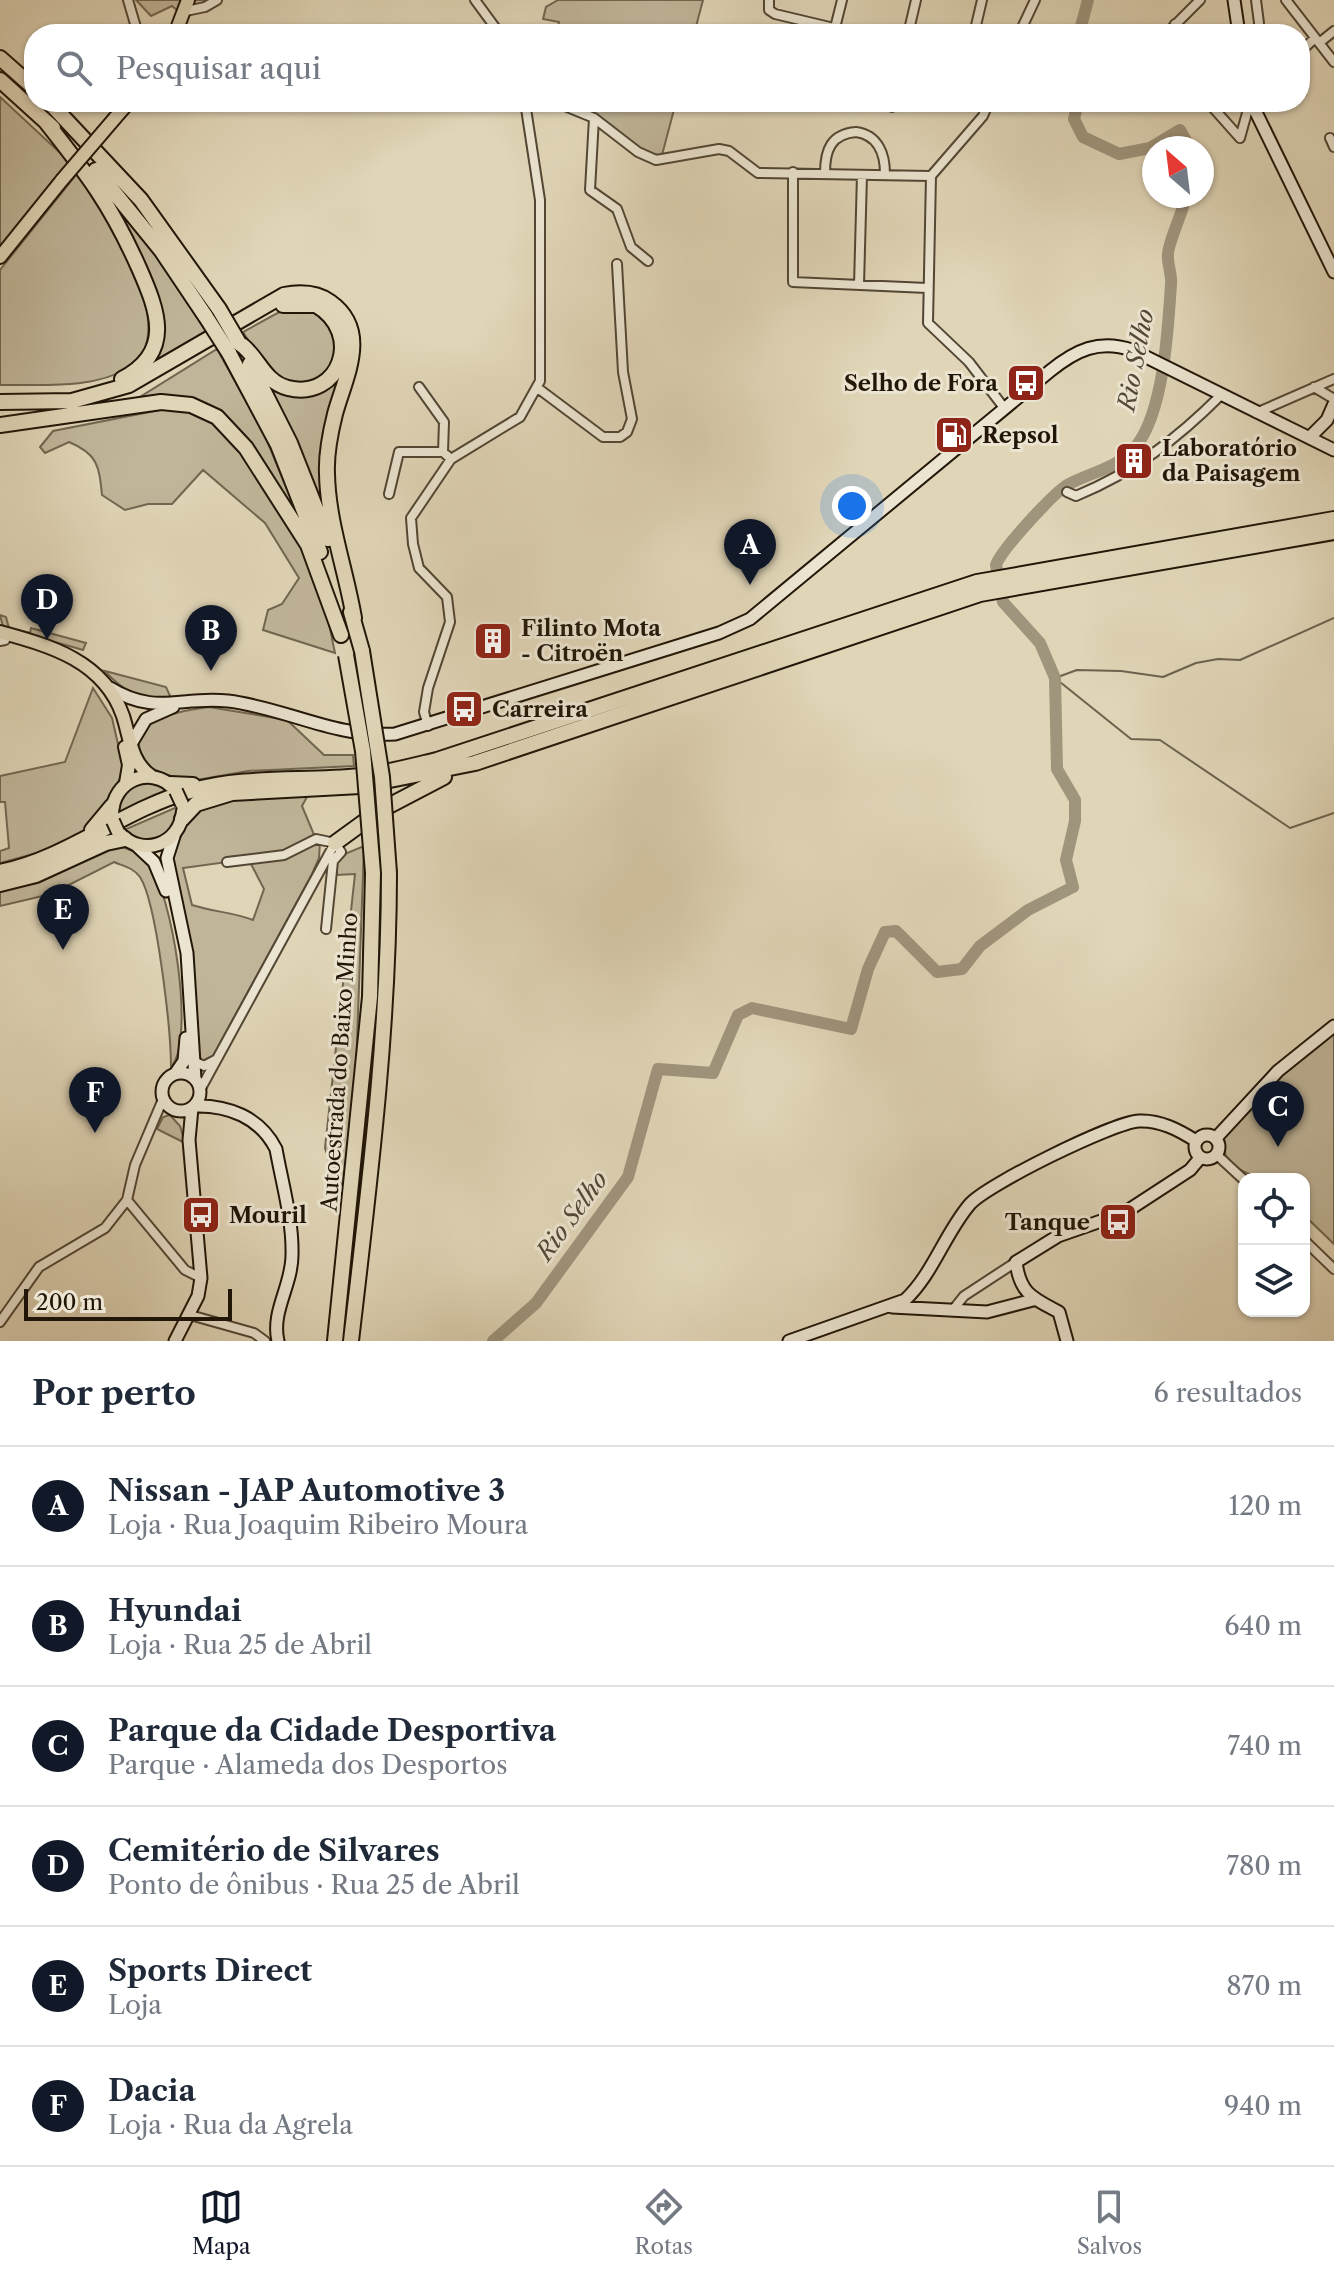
<!DOCTYPE html>
<html lang="pt">
<head>
<meta charset="utf-8">
<style>
  body { margin:0; font-family:"Libre Caslon Text",serif; background:#f2f2f3; color:#1f2937 }
  .controls { position:absolute; right:24px; bottom:24px; display:grid; overflow:hidden; border-radius:16px; box-shadow:0 2px 6px #0004 }
  .controls button { width:72px; height:72px; display:grid; place-items:center; padding:0; border:0; border-bottom:2px solid #e0e1e3; background:#fff; color:#1f2937; font:40px sans-serif }
  .compass { position:absolute; left:1142px; top:136px; width:72px; height:72px; border-radius:50%; background:#fff; box-shadow:0 2px 6px #0004; rotate:332deg }
  .scale { position:absolute; left:24px; bottom:20px; width:208px; box-sizing:border-box; padding-left:8px; border:4px solid #221608; border-top:0; font-size:22px; line-height:28px; white-space:nowrap; color:#221608; -webkit-text-stroke:6px #ebe4d0; paint-order:stroke }
  .you { position:absolute; left:852px; top:506px; width:28px; height:28px; margin:-20px; border:6px solid #fff; border-radius:50%; background:#1a73e8; box-shadow:0 0 0 12px #1a73e833 }
  .badge { display:grid; place-items:center; width:52px; height:52px; border-radius:50%; background:#111827; color:#fff; font-size:26px; font-weight:700 }
  .pin { position:absolute; translate:-50% -66px; filter:drop-shadow(0 2px 4px #0008) }
  .pin::after { content:''; position:absolute; top:42px; width:28px; height:24px; background:inherit; clip-path:polygon(0 0,100% 0,50% 100%) }
  .list { margin:0; padding:0; list-style:none }
  h2 { display:flex; justify-content:space-between; align-items:center; height:104px; margin:0; padding:0 32px; font-size:34px }
  h2 small { font-size:26px; font-weight:400; color:#747a83 }
  .list li { display:grid; grid-template-columns:52px 1fr auto; gap:24px; align-items:center; box-sizing:border-box; height:120px; padding:0 32px; border-top:2px solid #e0e1e3 }
  .list b { display:block; font-size:30px; white-space:nowrap }
  .list p { margin:0; font-size:26px; white-space:nowrap; color:#747a83 }
  .list em { font-size:26px; font-style:normal; color:#747a83 }
  .icon { flex:none; width:44px; height:44px; fill:none; stroke:currentColor; stroke-width:2; stroke-linecap:round; stroke-linejoin:round }
  .map { position:relative; flex:none; width:1334px; height:1341px; overflow:hidden }
  .search { position:absolute; background:#fff; box-shadow:0 2px 6px #0004; left:24px; right:24px; top:24px; height:88px; display:flex; align-items:center; gap:20px; box-sizing:border-box; padding:0 28px; border-radius:32px; color:#747a83; font-size:30px }
  .sheet { height:824px; background:#fff }
  nav { display:flex; justify-content:space-around; align-items:center; box-sizing:border-box; height:112px; border-top:2px solid #e0e1e3; background:#fff; font-size:22px; color:#747a83 }
  nav a { display:grid; justify-items:center; gap:4px }
  nav .on { color:#111827 }
  .map>svg:first-child { display:block }
  .green { fill:#c0b599; stroke:#716650; stroke-width:2 }
  .lines { fill:none; stroke-linecap:round; stroke-linejoin:round }
  .stream { stroke:#6d624e; stroke-width:2 }
  .river { stroke:#9f947c; stroke-width:12 }
  .street-casing { stroke:#524634; stroke-width:12 }
  .secondary-casing { stroke:#221608; stroke-width:15 }
  .primary-casing { stroke:#221608; stroke-width:16 }
  .highway-casing { stroke:#221608; stroke-width:18 }
  .street { stroke:#ebe4d0; stroke-width:8 }
  .secondary { stroke:#ebe4d0; stroke-width:11 }
  .primary { stroke:#e0d5b7; stroke-width:12 }
  .highway { stroke:#e0d5b7; stroke-width:14 }
  .primary-bridge-casing { stroke:#221608; stroke-width:16; stroke-linecap:butt }
  .highway-bridge-casing { stroke:#221608; stroke-width:18; stroke-linecap:butt }
  .primary-bridge { stroke:#e0d5b7; stroke-width:12 }
  .highway-bridge { stroke:#e0d5b7; stroke-width:14 }
  .labels { text-anchor:middle; stroke-width:6; stroke-linejoin:round; paint-order:stroke }
  .poi-label { font-size:22px; font-weight:bold; fill:#221608; stroke:#ebe4d0; text-anchor:start }
  .street-label { font-size:22px; fill:#221608; stroke:#ebe4d0 }
  .water-label { font-size:24px; font-style:italic; fill:#544836; stroke:#ebe4d0 }
</style>
</head>
<body>
<div class="map">
<svg width="1334" height="1341" viewBox="0 0 1334 1341">
  <rect width="100%" height="100%" fill="#e0d5b7"/>
  <filter id="stains"><feTurbulence type="fractalNoise" baseFrequency=".0025" numOctaves="4"/><feColorMatrix values="0 0 0 0 .2 0 0 0 0 .09 0 0 0 0 .02 0 0 0 .5 -.17"/></filter>
  <radialGradient id="worn" r=".72"><stop offset=".6" stop-color="#630" stop-opacity="0"/><stop offset="1" stop-color="#630" stop-opacity=".3"/></radialGradient>
  <path class="green" d="M136,0H213L178,11L172,6L151,16Z
    M558,0H703L694,34H556L559,22L543,19L546,7Z
    M0,97L70,162L0,249Z
    M562,102H676L662,155L650,156L595,114Z
    M80,170C106,208 185,334 128,368C92,390 40,384 0,385V270Z
    M112,199L150,244L206,331L151,363L159,348L132,239Z
    M308,307L332,324L337,357C299,411 268,373 243,332L283,310Z
    M217,349L263,431L303,528C275,483 246,411 189,398C173,395 154,401 140,397Z
    M345,357L324,509L270,385L307,393Z
    M165,409C183,410 202,413 217,425C238,442 294,526 306,552C322,583 328,620 335,653L263,630L268,610L282,604L299,578L265,523L203,470L172,504H148L125,510L102,495C99,466 98,454 69,442L45,453L40,447L53,431Z
    M0,615L6,617L9,628L30,633L31,628L86,643L83,650L3,627Z
    M105,671L166,687L171,698C143,701 123,692 105,671Z
    M93,688L112,718L124,770L103,812L94,825L78,835L37,853L0,863V851L9,848L5,802H0V776L65,762Z
    M209,707L287,720L324,755H353L354,766L248,771L185,782L148,767C116,720 176,712 209,707Z
    M149,782L162,786L170,794L118,817C119,796 128,786 149,782Z
    M308,795L302,806L315,837L278,855L183,868L192,905C214,912 232,912 253,920L264,889L250,862L285,858L320,842L319,858L312,874L213,1056L202,1061L197,1052L194,981L188,937L170,865L171,850L193,814L205,805L240,798Z
    M177,807C175,838 148,851 124,830Z
    M115,846C126,847 141,853 148,862C172,891 196,1040 171,1067C171,1032 157,903 140,877C134,868 123,866 114,862L51,894L0,906V890L37,883Z
    M364,846L356,1071L343,1186L334,1177L325,1148L355,874L337,875V862L347,853Z
    M1334,1033V1244L1304,1215V1179C1268,1179 1226,1181 1220,1137L1299,1056L1309,1054Z
    M170,1115L180,1126L185,1143L157,1129L163,1117Z"/>
  <g class="lines">
    <path class="stream" d="M1055,678L1131,739L1160,740L1290,828L1334,813
      M1055,678L1077,670L1121,671L1163,677L1196,663L1218,659L1240,660L1334,618"/>
    <path class="river" d="M1079,34L1088,0
      M1078,102L1074,119L1083,137L1119,154L1150,148L1180,130L1190,148
      M493,1341L536,1303L628,1177L658,1069L713,1073L738,1015L752,1008L851,1029L868,969L885,932L896,931L937,972L962,969L980,946L1028,910L1073,887L1066,860L1075,821V800L1057,769L1055,678L1040,643L1003,602L996,565C1001,550 1055,491 1069,484C1092,472 1121,467 1137,445C1164,409 1168,329 1171,284C1172,274 1167,264 1168,254C1168,243 1183,212 1186,196"/>
    <g class="street-casing">
      <path id="street" d="M128,0L138,34
        M475,0L500,34
        M769,0V10L775,14L859,34
        M1256,0L1259,23
        M1286,0L1334,62
        M186,11L205,7L217,0
        M1175,24L1184,34
        M835,28L842,0
        M1118,31L1125,34
        M908,34L916,0
        M974,34L982,0
        M1019,34L1035,0
        M1166,34L1200,0
        M1319,43L1334,31
        M1300,52L1315,38
        M1300,89L1301,92
        M555,102L594,118L638,152L656,160L719,149L729,151L758,173L931,176
        M1208,102L1240,138L1250,102
        M892,107L897,102
        M594,118L590,190L617,209L631,247L648,261
        M1330,138L1334,147
        M793,172V282L927,288
        M825,173C825,150 831,134 856,132C878,135 885,154 885,174
        M931,176L928,323L969,362L1005,409
        M931,176L983,116L989,102
        M859,285L862,175
        M419,387L444,422L443,452
        M1314,387L1334,399
        M539,389L603,437H620L627,432L632,419L623,372L617,264
        M1256,413L1334,379
        M1067,492L1076,496C1134,472 1177,439 1221,395
        M389,494L399,452H443L451,459
        M0,641L5,640
        M428,726L424,712L428,688L450,622L447,597L419,568L413,544L411,518L451,459L520,417L540,381V200L525,102
        M333,861L341,852L335,843
        M227,862L284,855L316,839L335,843
        M326,929L333,861
        M194,1061L204,1066L217,1059
        M200,1090L335,843
        M1217,1155L1244,1180
        M127,1200L185,1270L201,1278
        M1304,1240L1334,1269
        M952,1311L964,1296L1016,1262
        M190,1315L254,1333L265,1341
        M0,1322L39,1267L105,1228L127,1200L135,1165L163,1099"/>
    </g>
    <g class="secondary-casing">
      <path id="secondary" d="M1234,0L1239,34
        M1251,102L1334,272
        M1310,437L1327,420L1334,404
        M110,688C156,716 179,696 228,701C286,708 335,738 395,734L719,633L750,619L1050,371C1076,350 1099,339 1132,350L1334,450
        M131,744L146,719L173,707
        M174,836L167,858L187,953L195,1079
        M137,846L154,862L166,891
        M162 1092a19 19 0 1 1 38 0a19 19 0 1 1-38 0Z
        M175,1074L184,1061L186,1038
        M194,1106C228,1105 260,1117 276,1149C282,1183 293,1220 292,1255C292,1286 271,1311 278,1341
        M1195 1147a12 12 0 1 1 24 0a12 12 0 1 1-24 0Z
        M1216,1138L1278,1071L1334,1026
        M892,1307L987,1312L1033,1300
        M175,1341L198,1296L201,1278L189,1140L192,1108
        M789,1341L905,1300C933,1274 945,1233 970,1204C988,1184 1114,1122 1139,1121C1160,1120 1179,1130 1196,1141
        M1067,1341L1059,1312C1033,1298 1020,1294 1016,1262L1058,1236L1124,1213L1190,1170L1200,1158"/>
    </g>
    <g class="primary-casing">
      <path id="primary" d="M175,34L188,0
        M115,118L129,102
        M0,257L62,180
        M0,632C51,646 104,661 123,716C130,738 131,762 151,776
        M125,747L129,765L126,783
        M112,814C113,780 150,764 175,789
        M119,833C142,858 180,845 183,811"/>
    </g>
    <g class="highway-casing">
      <path id="highway" d="M0,58L34,88
        M0,80L53,128
        M49,102L141,200L219,309
        M46,122C88,175 111,205 139,268C158,311 174,352 122,379
        M96,170L161,250L206,317
        M239,343C258,355 263,382 288,388C340,401 364,333 316,305H283
        M229,353L278,445L320,552
        M250,364L290,443L328,539
        M0,402L72,401L129,385L284,295C300,292 316,292 330,302C371,331 345,377 335,414C330,434 326,454 327,474C328,523 346,570 354,618
        M0,425L161,402L191,405L217,417L246,448L308,545L341,635
        M351,612L362,651
        M170,784L193,785
        M182,819L196,804L232,793L360,786L475,763L980,594L1334,532
        M92,830L112,806
        M335,843L379,811L444,777
        M0,872C69,858 122,810 190,791C246,775 303,782 360,776C386,773 412,766 437,760L977,582L1334,519
        M0,884L36,875L106,843L125,839
        M335,1341L370,997L373,873
        M351,1341C369,1186 389,1030 389,873"/>
    </g>
    <use href="#street" class="street"/>
    <use href="#secondary" class="secondary"/>
    <use href="#primary" class="primary"/>
    <use href="#highway" class="highway"/>
    <g class="primary-bridge-casing">
      <path id="primary-bridge" d="M62,180L115,118
        M176,791L182,804
        M113,821L118,832"/>
    </g>
    <g class="highway-bridge-casing">
      <path id="highway-bridge" d="M219,309L239,343
        M206,317L229,353
        M362,651L382,777L389,873
        M346,655L363,751L373,873"/>
    </g>
    <use href="#primary-bridge" class="primary-bridge"/>
    <use href="#highway-bridge" class="highway-bridge"/>
  </g>
  <defs>
    <g id="bus-square" transform="scale(2)"><rect x="-9" y="-9" width="18" height="18" rx="4" fill="#8f2418" stroke="#ebe4d0"/><path d="M-5-6H5V4H4V6H2V4H-2V6H-4V4H-5ZM-3.5-4V0h7V-4ZM-3.5 1.2v1.5H-2V1.2ZM2 1.2v1.5H3.5V1.2Z" fill="#fff"/></g>
    <g id="fuel-square" transform="scale(2)"><rect x="-9" y="-9" width="18" height="18" rx="4" fill="#8f2418" stroke="#ebe4d0"/><path d="M-5.5-6h7V0h2V4h1.3V-2.5L3-4.5l.8-.8L6-3V5H2.5V1h-1V6h-7ZM-4.2-4.7v3.2H.2V-4.7Z" fill="#fff"/></g>
    <g id="building-square" transform="scale(2)"><rect x="-9" y="-9" width="18" height="18" rx="4" fill="#8f2418" stroke="#ebe4d0"/><path d="M-4-6H4V6H1V3H-1V6H-4ZM-2.5-4.3h1.7v1.8h-1.7ZM.8-4.3h1.7v1.8H.8ZM-2.5-1h1.7V.8h-1.7ZM.8-1h1.7V.8H.8Z" fill="#fff"/></g>
  </defs>
  <g fill-rule="evenodd">
    <use href="#bus-square" x="1026" y="383"/>
    <use href="#fuel-square" x="954" y="435"/>
    <use href="#building-square" x="1134" y="461"/>
    <use href="#building-square" x="493" y="641"/>
    <use href="#bus-square" x="464" y="709"/>
    <use href="#bus-square" x="201" y="1215"/>
    <use href="#bus-square" x="1118" y="1222"/>
  </g>
  <g class="labels">
    <g class="poi-label">
      <text x="998" y="391" text-anchor="end">Selho de Fora</text>
      <text x="982" y="443">Repsol</text>
      <text x="1162" y="456">Laboratório<tspan x="1162" dy="25">da Paisagem</tspan></text>
      <text x="521" y="636">Filinto Mota<tspan x="521" dy="25">- Citroën</tspan></text>
      <text x="492" y="717">Carreira</text>
      <text x="229" y="1223">Mouril</text>
      <text x="1090" y="1230" text-anchor="end">Tanque</text>
    </g>
    <g class="street-label">
      <text transform="translate(339 1062) rotate(-86)" y="8">Autoestrada do Baixo Minho</text>
    </g>
    <g class="water-label">
      <text transform="translate(1136 360) rotate(-79)" y="8">Rio Selho</text>
      <text transform="translate(572 1216) rotate(-54)" y="8">Rio Selho</text>
    </g>
  </g>
  <rect width="100%" height="100%" filter="url(#stains)"/>
  <rect width="100%" height="100%" fill="url(#worn)"/>
</svg>
<div class="controls">
<button><svg class="icon" aria-label="locate" viewBox="0 0 24 24"><circle cx="12" cy="12" r="6"/><path d="M12 2v4M12 18v4M2 12h4M18 12h4"/></svg></button>
<button><svg class="icon" aria-label="layers" viewBox="0 0 24 24"><path d="M12 4l9 5-9 5-9-5zM3 14l9 5 9-5"/></svg></button>
</div>
<svg class="compass" viewBox="-18 -18 36 36"><path d="M0-13l5 13h-10z" fill="#e53935"/><path d="M0 13l5-13h-10z" fill="#747a83"/></svg>
<div class="scale">200 m</div>
<div class="you"></div>
<div class="pin badge" style="left:750px;top:585px">A</div>
<div class="pin badge" style="left:211px;top:671px">B</div>
<div class="pin badge" style="left:1278px;top:1147px">C</div>
<div class="pin badge" style="left:47px;top:640px">D</div>
<div class="pin badge" style="left:63px;top:950px">E</div>
<div class="pin badge" style="left:95px;top:1133px">F</div>
<div class="search"><svg class="icon" aria-label="search" viewBox="0 0 24 24"><circle cx="10" cy="10" r="6"/><path d="M15 15l6 6"/></svg>Pesquisar aqui</div>
</div>
<section class="sheet">
<h2>Por perto<small>6 resultados</small></h2>
<ul class="list">
<li><span class="badge">A</span><div><b>Nissan - JAP Automotive 3</b><p>Loja · Rua Joaquim Ribeiro Moura</p></div><em>120 m</em></li>
<li><span class="badge">B</span><div><b>Hyundai</b><p>Loja · Rua 25 de Abril</p></div><em>640 m</em></li>
<li><span class="badge">C</span><div><b>Parque da Cidade Desportiva</b><p>Parque · Alameda dos Desportos</p></div><em>740 m</em></li>
<li><span class="badge">D</span><div><b>Cemitério de Silvares</b><p>Ponto de ônibus · Rua 25 de Abril</p></div><em>780 m</em></li>
<li><span class="badge">E</span><div><b>Sports Direct</b><p>Loja</p></div><em>870 m</em></li>
<li><span class="badge">F</span><div><b>Dacia</b><p>Loja · Rua da Agrela</p></div><em>940 m</em></li>
</ul>
</section>
<nav>
<a class="on"><svg class="icon" aria-label="map" viewBox="0 0 24 24"><path d="M3 6l6-2 6 2 6-2v14l-6 2-6-2-6 2zM9 4v14M15 6v14"/></svg>Mapa</a>
<a><svg class="icon" aria-label="directions" viewBox="0 0 24 24"><path d="M12 3l9 9-9 9-9-9zM9 14v-3h6M13 9l2 2-2 2"/></svg>Rotas</a>
<a><svg class="icon" aria-label="saved" viewBox="0 0 24 24"><path d="M7 4h10v16l-5-4-5 4z"/></svg>Salvos</a>
</nav>
</body>
</html>
